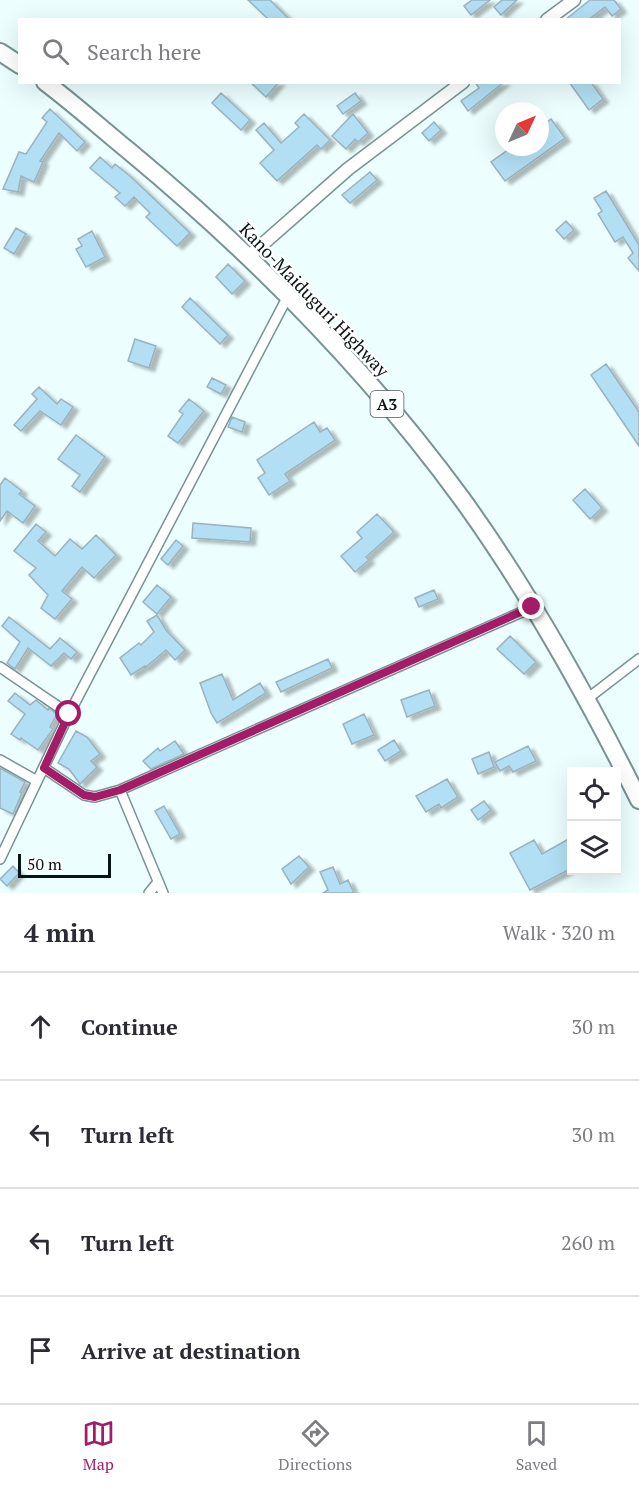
<!DOCTYPE html>
<html lang="en">
<head>
<meta charset="utf-8">
<style>
  body { margin:0; font-family:"PT Serif",serif; background:#f2f2f3; color:#2b2b33 }
  .controls { position:absolute; right:18px; bottom:18px; display:grid; overflow:hidden; border-radius:0px; box-shadow:0 6px 24px #0002 }
  .controls button { width:54px; height:54px; display:grid; place-items:center; padding:0; border:0; border-bottom:2px solid #e1e1e2; background:#fff; color:#2b2b33; font:30px sans-serif }
  .compass { position:absolute; left:495px; top:102px; width:54px; height:54px; border-radius:50%; background:#fff; box-shadow:0 6px 24px #0002; rotate:46deg }
  .scale { position:absolute; left:18px; bottom:15px; width:93px; box-sizing:border-box; padding-left:6px; border:3px solid #081313; border-top:0; font-size:16px; line-height:21px; white-space:nowrap; color:#081313; -webkit-text-stroke:4px #fff; paint-order:stroke }
  .stop { position:absolute; width:18px; height:18px; margin:-14px; border:4px solid #a41c67; border-radius:50%; background:#fff }
  .stop.end { background:#a41c67; border-color:#fff; box-shadow:0 2px 6px #0008 }
  .list { margin:0; padding:0; list-style:none }
  h2 { display:flex; justify-content:space-between; align-items:center; height:78px; margin:0; padding:0 24px; font-size:26px }
  h2 small { font-size:20px; font-weight:400; color:#7c7c81 }
  .list li { display:grid; grid-template-columns:39px 1fr auto; gap:18px; align-items:center; box-sizing:border-box; height:108px; padding:0 24px; border-top:2px solid #e1e1e2 }
  .list b { display:block; font-size:22px; white-space:nowrap }
  .list em { font-size:20px; font-style:normal; color:#7c7c81 }
  .icon { flex:none; width:33px; height:33px; fill:none; stroke:currentColor; stroke-width:2; stroke-linecap:round; stroke-linejoin:round }
  .map { position:relative; flex:none; width:639px; height:893px; overflow:hidden }
  .search { position:absolute; background:#fff; box-shadow:0 6px 24px #0002; left:18px; right:18px; top:18px; height:66px; display:flex; align-items:center; gap:15px; box-sizing:border-box; padding:0 21px; border-radius:0px; color:#7c7c81; font-size:22px }
  .sheet { height:510px; background:#fff }
  nav { display:flex; justify-content:space-around; align-items:center; box-sizing:border-box; height:84px; border-top:2px solid #e1e1e2; background:#fff; font-size:16px; color:#7c7c81 }
  nav a { display:grid; justify-items:center; gap:3px }
  nav .on { color:#a41c67 }
  .map>svg:first-child { display:block }
  .building { fill:#b2dff4; stroke:#9ab2be; stroke-width:1.5; filter:url(#shadow) }
  .lines { fill:none; stroke-linecap:round; stroke-linejoin:round }
  .minor-casing { stroke:#779393; stroke-width:12 }
  .tertiary-casing { stroke:#779393; stroke-width:15 }
  .trunk-casing { stroke:#779393; stroke-width:20 }
  .minor { stroke:#fff; stroke-width:9 }
  .tertiary { stroke:#fff; stroke-width:12 }
  .trunk { stroke:#fff; stroke-width:16 }
  .route { stroke:#a41c67; stroke-width:8 }
  .labels { text-anchor:middle; stroke-width:5; stroke-linejoin:round; paint-order:stroke }
  .shield { fill:#fff; stroke:#525a5a; stroke-width:1.5 }
  .shield-label { font-size:16px; font-weight:bold; fill:#081313 }
  .street-label { font-size:18px; fill:#081313; stroke:#fff }
</style>
</head>
<body>
<div class="map">
<svg width="639" height="893" viewBox="0 0 639 893">
  <defs>
    <filter id="shadow"><feDropShadow dx="5.5" dy="3.5" stdDeviation="1.5" flood-color="#0004"/></filter>
  </defs>
  <rect width="100%" height="100%" fill="#ecfefe"/>
  <path class="building" d="M248,0H270L290,20H269Z
    M472,0H490L471,15L464,6Z
    M502,0H517L501,15L494,7Z
    M590,0H614L621,9L612,16L605,7L588,20H565Z
    M250,82H279L266,97Z
    M475,82H504L468,111L461,101L479,88Z
    M569,82H591L603,99L589,110Z
    M221,93L250,120L241,130L212,103Z
    M355,93L361,101L343,114L337,106Z
    M50,109L85,142L77,151L59,133L40,161L43,162L34,182L21,176L18,192L3,189L19,152L26,154L47,122L42,118Z
    M304,114L330,140L321,149L317,145L277,181L260,163L274,150L256,130L264,123L281,143L299,127L295,123Z
    M353,114L368,133L358,142L355,139L346,149L332,136Z
    M551,119L565,138L505,181L491,162L512,147H540V127Z
    M434,122L441,130L429,141L422,133Z
    M100,157L112,168L115,164L130,176L190,233L177,246L146,217L150,213L134,197L125,206L115,197L120,193L90,168Z
    M370,172L377,180L350,203L342,195Z
    M606,191L639,245V271L628,258L633,253L623,237L615,242L598,214L602,211L594,198Z
    M566,221L574,230L564,239L556,230Z
    M16,228L26,234L14,254L4,248Z
    M92,231L105,257L86,267L76,249L82,246L78,239Z
    M228,264L245,281L232,294L216,277Z
    M190,298L228,335L220,344L182,307Z
    M135,339L156,346L149,368L128,361Z
    M606,364L639,412V446L591,375Z
    M212,378L226,385L221,394L207,387Z
    M39,387L57,404L61,399L73,407L61,425L40,411L21,431L14,425L37,399L32,394Z
    M189,399L204,411L178,443L168,436L183,414L179,411Z
    M232,417L245,422L242,432L228,427Z
    M314,422L320,432L327,428L335,440L285,474L290,481L269,495L258,478L265,473L257,460Z
    M76,435L105,457L80,492L72,486L80,475L58,459Z
    M5,478L22,491L19,494L35,506L23,523L7,511L0,521V485Z
    M585,489L602,508L590,519L573,500Z
    M377,514L394,532L366,557L369,560L355,572L341,556L362,538L357,532Z
    M193,523L251,528L250,542L192,538Z
    M36,524L46,532L38,541L55,556L70,539L82,549L96,535L116,555L94,578L82,567L62,591L72,599L55,619L41,608L48,595L29,575L36,568L14,551Z
    M176,540L183,546L168,565L161,559Z
    M157,585L171,597L157,614L143,602Z
    M434,590L438,599L419,607L415,598Z
    M157,615L166,630L185,650L175,660L166,650L146,667L145,666L131,675L120,658L139,643L141,645L154,632L147,621Z
    M9,617L50,649L60,638L77,652L71,659L64,653L51,666L28,648L15,669L7,663L20,642L2,626Z
    M510,636L536,662L524,674L497,649Z
    M328,659L332,668L281,692L276,682Z
    M222,674L233,700L260,683L266,693L217,723L211,713L200,683Z
    M429,690L435,706L407,717L401,700Z
    M15,693L30,705L36,700L48,710L49,708L57,714L50,727L53,729L38,750L21,738L20,740L11,734L25,714L8,701Z
    M364,714L374,735L352,744L343,724Z
    M76,731L87,737L100,754L91,761L97,767L80,784L69,769L58,763Z
    M394,740L401,751L385,761L378,750Z
    M175,741L184,754L151,769L143,761L158,748L160,751Z
    M528,746L536,761L513,772L509,766L500,771L495,762Z
    M489,752L494,767L478,774L472,759Z
    M0,768L25,782L20,792L22,793L13,814L0,808Z
    M447,779L458,797L441,808L439,804L426,812L416,796Z
    M484,801L491,810L478,820L471,810Z
    M164,806L180,834L171,839L155,811Z
    M572,837V868L530,890L510,853L534,840L542,854Z
    M299,856L309,867L291,884L282,869Z
    M13,866L19,873L7,886L0,879Z
    M333,867L340,884L348,880L354,893H323L328,890L320,872Z"/>
  <g class="lines">
    <g class="minor-casing">
      <path id="minor" d="M0,667L69,714
        M587,699L639,659
        M0,760L37,781
        M44,768L84,795L95,797L120,790L533,607
        M120,790L163,893
        M0,859L69,714L288,296
        M149,893L158,882"/>
    </g>
    <g class="tertiary-casing">
      <path id="tertiary" d="M547,20L574,0
        M248,257L348,169L463,82"/>
    </g>
    <g class="trunk-casing">
      <path id="trunk" d="M0,52L20,65
        M45,82C74,104 101,128 129,151C253,254 367,369 462,499C530,593 587,696 639,800"/>
    </g>
    <use href="#minor" class="minor"/>
    <use href="#tertiary" class="tertiary"/>
    <use href="#trunk" class="trunk"/>
  </g>
  <g class="lines">
    <path class="route" d="M69,714L44,768L84,795L95,797L120,790L532,607"/>
  </g>
  <g class="labels">
    <rect class="shield" x="370.5" y="391" width="33" height="26" rx="4.5"/>
    <g class="shield-label">
      <text x="387" y="410">A3</text>
    </g>
    <g class="street-label">
      <text transform="translate(314 300) rotate(46)" y="6">Kano-Maiduguri Highway</text>
    </g>
  </g>
</svg>
<div class="controls">
<button><svg class="icon" aria-label="locate" viewBox="0 0 24 24"><circle cx="12" cy="12" r="6"/><path d="M12 2v4M12 18v4M2 12h4M18 12h4"/></svg></button>
<button><svg class="icon" aria-label="layers" viewBox="0 0 24 24"><path d="M12 4l9 5-9 5-9-5zM3 14l9 5 9-5"/></svg></button>
</div>
<svg class="compass" viewBox="-18 -18 36 36"><path d="M0-13l5 13h-10z" fill="#e53935"/><path d="M0 13l5-13h-10z" fill="#7c7c81"/></svg>
<div class="scale">50 m</div>
<div class="stop" style="left:69px;top:714px"></div>
<div class="stop end" style="left:532px;top:607px"></div>
<div class="search"><svg class="icon" aria-label="search" viewBox="0 0 24 24"><circle cx="10" cy="10" r="6"/><path d="M15 15l6 6"/></svg>Search here</div>
</div>
<section class="sheet">
<h2>4 min<small>Walk · 320 m</small></h2>
<ul class="list">
<li><svg class="icon" aria-label="ahead" viewBox="0 0 24 24"><path d="M12 20V5M6 11l6-6 6 6"/></svg><div><b>Continue</b></div><em>30 m</em></li>
<li><svg class="icon" aria-label="left" viewBox="0 0 24 24"><path d="M17 20v-9H6M10 6l-5 5 5 5"/></svg><div><b>Turn left</b></div><em>30 m</em></li>
<li><svg class="icon" aria-label="left" viewBox="0 0 24 24"><path d="M17 20v-9H6M10 6l-5 5 5 5"/></svg><div><b>Turn left</b></div><em>260 m</em></li>
<li><svg class="icon" aria-label="arrive" viewBox="0 0 24 24"><path d="M6 21V4h12l-3 4 3 4H6"/></svg><div><b>Arrive at destination</b></div></li>
</ul>
</section>
<nav>
<a class="on"><svg class="icon" aria-label="map" viewBox="0 0 24 24"><path d="M3 6l6-2 6 2 6-2v14l-6 2-6-2-6 2zM9 4v14M15 6v14"/></svg>Map</a>
<a><svg class="icon" aria-label="directions" viewBox="0 0 24 24"><path d="M12 3l9 9-9 9-9-9zM9 14v-3h6M13 9l2 2-2 2"/></svg>Directions</a>
<a><svg class="icon" aria-label="saved" viewBox="0 0 24 24"><path d="M7 4h10v16l-5-4-5 4z"/></svg>Saved</a>
</nav>
</body>
</html>
